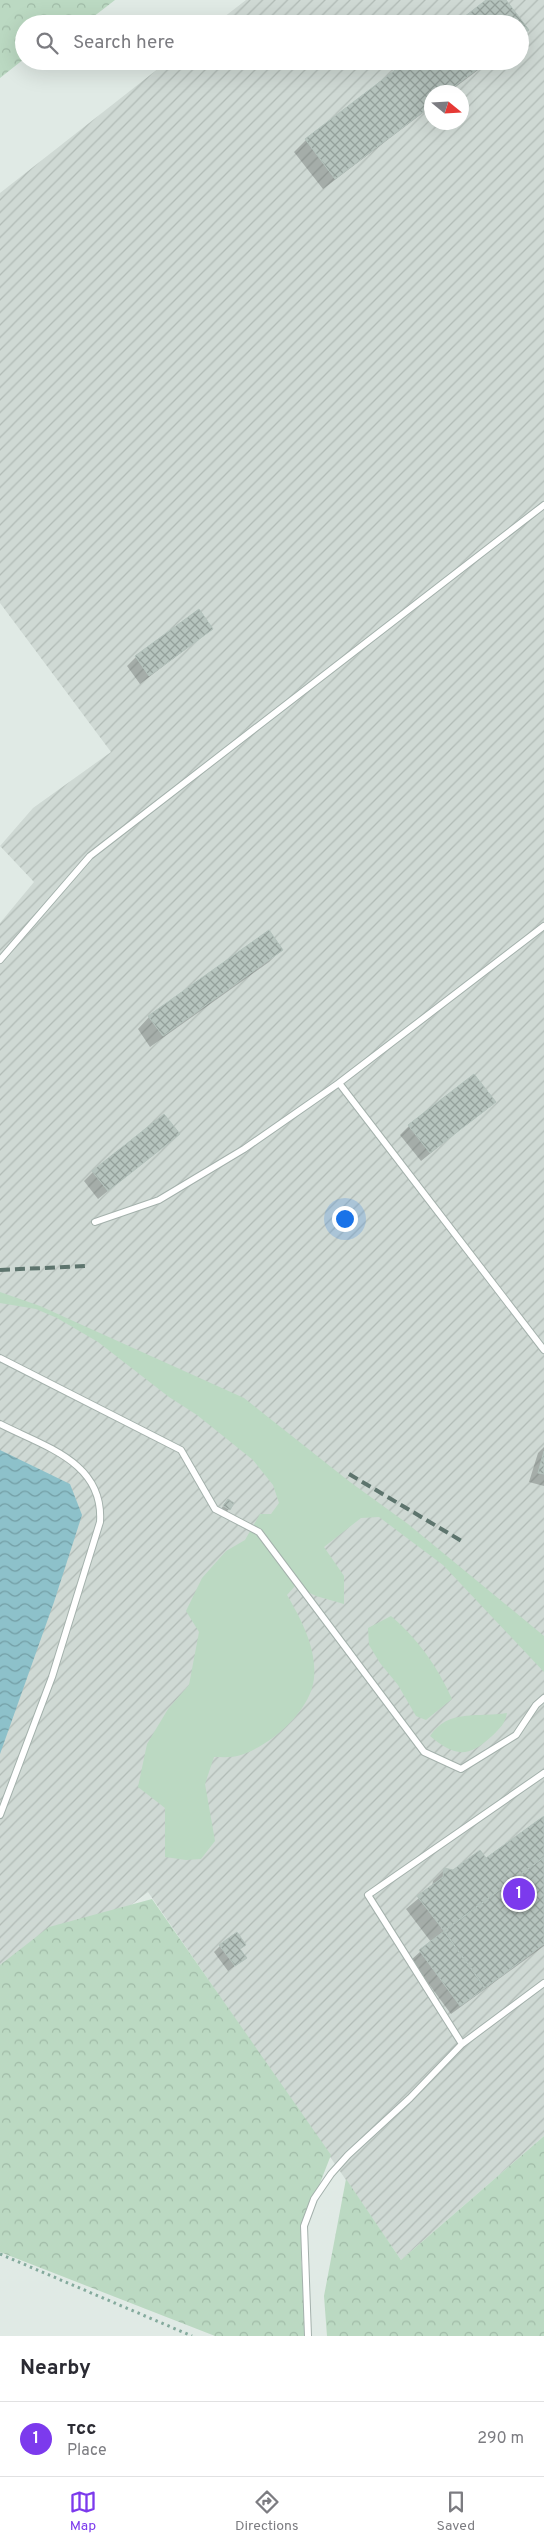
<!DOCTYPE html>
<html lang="en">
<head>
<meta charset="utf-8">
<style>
  body { margin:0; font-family:Overpass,sans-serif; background:#f7f7f7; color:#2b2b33 }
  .compass { position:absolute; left:424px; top:85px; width:45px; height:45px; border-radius:50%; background:#fff; box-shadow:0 5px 20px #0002; rotate:108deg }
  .you { position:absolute; left:344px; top:1218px; width:18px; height:18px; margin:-12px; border:4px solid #fff; border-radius:50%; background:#1a73e8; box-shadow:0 0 0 8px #1a73e833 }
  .badge { display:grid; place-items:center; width:32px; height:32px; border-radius:50%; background:#7c3aed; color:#fff; font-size:16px; font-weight:700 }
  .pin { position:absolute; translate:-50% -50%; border:2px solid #fff; box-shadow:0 1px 5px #0006 }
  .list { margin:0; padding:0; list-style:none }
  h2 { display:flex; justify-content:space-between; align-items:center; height:65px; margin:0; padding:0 20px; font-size:21px }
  h2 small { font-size:16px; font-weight:400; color:#7c7c81 }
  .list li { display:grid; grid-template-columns:32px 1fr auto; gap:15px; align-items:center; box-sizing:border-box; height:75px; padding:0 20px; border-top:1px solid #e1e1e2 }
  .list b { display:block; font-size:19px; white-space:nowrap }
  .list p { margin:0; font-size:16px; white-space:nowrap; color:#7c7c81 }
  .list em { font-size:16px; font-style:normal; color:#7c7c81 }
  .icon { flex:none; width:28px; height:28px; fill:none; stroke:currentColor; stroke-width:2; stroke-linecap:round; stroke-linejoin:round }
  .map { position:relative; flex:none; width:544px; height:2336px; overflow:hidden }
  .search { position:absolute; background:#fff; box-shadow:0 5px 20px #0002; left:15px; right:15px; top:15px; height:55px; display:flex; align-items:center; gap:12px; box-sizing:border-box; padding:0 18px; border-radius:28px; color:#7c7c81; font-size:19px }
  .sheet { height:140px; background:#fff }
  nav { display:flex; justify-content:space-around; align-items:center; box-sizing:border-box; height:70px; border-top:1px solid #e1e1e2; background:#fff; font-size:14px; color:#7c7c81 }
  nav a { display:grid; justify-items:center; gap:2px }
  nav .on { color:#7c3aed }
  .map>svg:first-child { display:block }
  .industrial { fill:url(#industrial-furrows); fill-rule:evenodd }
  .green { fill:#bbd9c2 }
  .forest { fill:url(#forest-crowns) }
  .water { fill:url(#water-waves) }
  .shadow { fill:#0003 }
  .building { fill:url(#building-cross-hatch); stroke:#b3c2bc }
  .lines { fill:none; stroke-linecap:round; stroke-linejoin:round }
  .service-casing { stroke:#a4b1ac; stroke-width:8 }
  .path { stroke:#84aa9d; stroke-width:3; stroke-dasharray:2.5 4; stroke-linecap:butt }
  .service { stroke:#fff; stroke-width:6 }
  .rail { stroke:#5d746d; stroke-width:4; stroke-dasharray:10 5; stroke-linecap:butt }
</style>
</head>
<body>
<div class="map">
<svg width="544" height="2336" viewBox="0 0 544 2336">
  <defs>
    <pattern id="industrial-furrows" width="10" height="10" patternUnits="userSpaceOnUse" patternTransform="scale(1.25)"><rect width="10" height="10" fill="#cfd9d4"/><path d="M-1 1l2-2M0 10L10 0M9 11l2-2" fill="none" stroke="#b1bbb6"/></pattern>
    <pattern id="forest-crowns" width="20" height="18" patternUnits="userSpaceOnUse" patternTransform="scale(1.25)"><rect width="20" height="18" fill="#bbd9c2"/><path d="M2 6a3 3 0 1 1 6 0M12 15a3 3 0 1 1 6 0" fill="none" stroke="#a0bba7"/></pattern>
    <pattern id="water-waves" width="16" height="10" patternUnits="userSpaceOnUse" patternTransform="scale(1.25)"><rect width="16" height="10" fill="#8dc1ca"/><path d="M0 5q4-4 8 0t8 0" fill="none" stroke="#739ea5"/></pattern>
    <pattern id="building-cross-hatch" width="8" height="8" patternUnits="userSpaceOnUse" patternTransform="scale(1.25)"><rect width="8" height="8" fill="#b6c4be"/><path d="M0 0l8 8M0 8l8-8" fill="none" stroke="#94a09b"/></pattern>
  </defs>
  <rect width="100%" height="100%" fill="#e0eae5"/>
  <path class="industrial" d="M246,0H544V2136L401,2260L148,1892L0,2006V923L34,882L0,846L33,808L111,752L0,603V193L168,61H520V24H215ZM432,92H462V122H432Z"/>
  <path class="green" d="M0,1292L40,1306L244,1398L350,1482L408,1524L544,1636V1672L443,1565L379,1517L361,1518L324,1547L344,1576V1604L316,1596L295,1586L287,1595C301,1619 317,1649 314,1678C311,1711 271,1745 241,1755C233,1758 222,1757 214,1757L205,1784L215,1841L201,1859L186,1860L165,1857V1808L138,1787L147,1744L168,1709L189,1685L199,1632L186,1611L202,1578L226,1551L245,1540L260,1514H271L279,1503L273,1485L253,1460L197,1415L169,1397L98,1342L57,1318L36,1309L0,1303Z
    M391,1616C417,1638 438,1667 452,1699L426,1720L416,1716L398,1685L380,1663L369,1645L368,1628Z
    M507,1713C505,1724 500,1728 492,1736C468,1758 455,1757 430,1736C448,1708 479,1718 507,1713Z"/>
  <path class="forest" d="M0,0H115L84,24H24V59L0,78Z
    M152,1899L331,2155L311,2206L301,2262L307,2306L304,2336H215L0,2252V1965L49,1927Z
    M544,2136V2336H327L324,2296L346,2179L401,2260Z"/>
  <path class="water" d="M0,1450L70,1484L82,1515L54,1602L0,1754Z"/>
  <path class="shadow" d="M409,61H490L449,92H432V106L323,189L294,152L306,140Z
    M212,629L140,684L127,666L136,657Z
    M281,950L269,962L150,1047L138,1029L149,1017Z
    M494,1102L421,1161L400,1135L409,1126Z
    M178,1134L98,1199L84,1181L93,1172Z
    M544,1447V1486L529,1482L538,1453Z
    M225,1503H233L226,1512L221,1509Z
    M544,1817V1946L451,2014L411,1960L431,1942L406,1909L432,1887L433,1881L444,1870L453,1871L486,1860Z
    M220,1946L239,1950L245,1958L228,1971L214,1952Z"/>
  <path class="building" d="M486,0H506L529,30L520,36V24H455Z
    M407,61H488L447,92H432V105L335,179L305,139Z
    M199,609L213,629L149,676L135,656Z
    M269,930L283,950L163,1036L148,1016Z
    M474,1074L496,1102L430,1153L408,1125Z
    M164,1114L180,1134L108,1191L92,1171Z
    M544,1451V1474L538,1473Z
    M228,1499L234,1503L230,1510L223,1506Z
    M544,1816V1857L444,1931L417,1896L443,1877L444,1868L453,1870L480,1850L486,1858Z
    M544,1857V1944L485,1988L444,1931Z
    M444,1931L485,1988L460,2006L419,1950Z
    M237,1932L246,1945L240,1949L247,1958L235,1966L219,1945Z"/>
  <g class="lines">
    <g class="service-casing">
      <path id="service" d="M0,960L90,856L544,505
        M339,1083L544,1350
        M95,1222L159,1200L244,1149L339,1083L544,926
        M0,1358L181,1450L215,1509L259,1532L424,1752L461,1769L516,1735L536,1705L544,1698
        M0,1424C45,1447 104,1462 100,1522L52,1677L0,1815
        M544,1773L368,1895L462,2044L544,1983
        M308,2336L304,2226L314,2199L331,2174L348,2155L410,2098L462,2044"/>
    </g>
    <path class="path" d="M0,2254L192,2336"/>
    <use href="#service" class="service"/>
    <path class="rail" d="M0,1270L86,1266
      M349,1474L465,1543"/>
  </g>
</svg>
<svg class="compass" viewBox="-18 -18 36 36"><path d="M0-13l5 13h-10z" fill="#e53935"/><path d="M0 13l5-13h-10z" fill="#7c7c81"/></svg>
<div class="you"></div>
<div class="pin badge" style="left:519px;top:1894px">1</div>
<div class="search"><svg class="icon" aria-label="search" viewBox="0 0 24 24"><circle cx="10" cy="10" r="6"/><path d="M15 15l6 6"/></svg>Search here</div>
</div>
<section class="sheet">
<h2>Nearby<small></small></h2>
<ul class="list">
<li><span class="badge">1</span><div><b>тсс</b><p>Place</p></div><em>290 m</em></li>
</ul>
</section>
<nav>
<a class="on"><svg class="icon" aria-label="map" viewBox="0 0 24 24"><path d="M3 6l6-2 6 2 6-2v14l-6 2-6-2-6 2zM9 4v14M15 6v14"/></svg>Map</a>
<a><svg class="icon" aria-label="directions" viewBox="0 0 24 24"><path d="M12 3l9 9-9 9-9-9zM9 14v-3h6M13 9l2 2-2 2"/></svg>Directions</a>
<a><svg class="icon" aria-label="saved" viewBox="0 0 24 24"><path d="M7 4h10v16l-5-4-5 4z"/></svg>Saved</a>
</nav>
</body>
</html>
